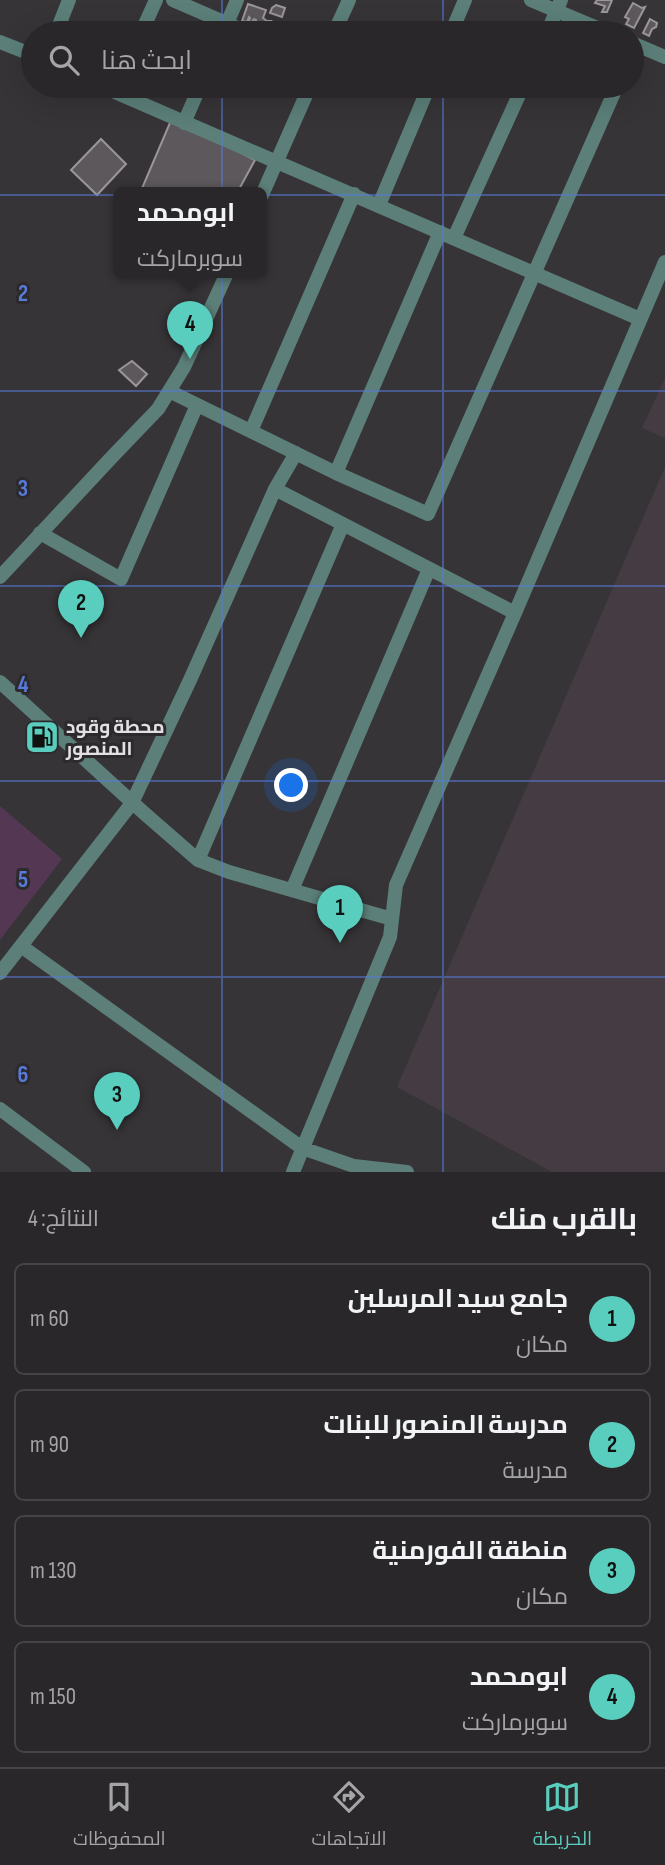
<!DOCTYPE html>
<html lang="ar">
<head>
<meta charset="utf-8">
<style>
  body { margin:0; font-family:"Sofia Sans Condensed",Cairo,sans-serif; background:#353335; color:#f1f3f6; direction:rtl }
  .you { position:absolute; left:292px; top:786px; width:24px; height:24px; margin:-18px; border:5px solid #fff; border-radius:50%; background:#1a73e8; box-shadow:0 0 0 10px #1a73e833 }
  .badge { display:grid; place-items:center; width:46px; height:46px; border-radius:50%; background:#5acebe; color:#111; font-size:23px; font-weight:700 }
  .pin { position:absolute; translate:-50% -58px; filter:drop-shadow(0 2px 4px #0008) }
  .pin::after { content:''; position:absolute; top:37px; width:24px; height:21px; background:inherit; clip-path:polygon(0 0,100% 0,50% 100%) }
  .popup { position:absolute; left:113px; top:187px; width:154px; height:91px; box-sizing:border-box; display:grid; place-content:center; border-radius:10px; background:#292729; filter:drop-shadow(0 2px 5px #0005); font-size:23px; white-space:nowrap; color:#a5a5a8 }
  .popup b { font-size:26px; color:#f1f3f6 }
  .popup::after { content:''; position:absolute; left:50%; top:100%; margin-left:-14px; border:14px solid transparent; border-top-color:#292729 }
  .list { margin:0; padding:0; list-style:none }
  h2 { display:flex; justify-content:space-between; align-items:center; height:91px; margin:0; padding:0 28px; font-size:30px }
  h2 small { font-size:23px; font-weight:400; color:#a5a5a8 }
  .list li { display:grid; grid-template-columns:46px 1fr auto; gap:21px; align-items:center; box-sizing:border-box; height:112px; margin:0 14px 14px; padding:0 14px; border:2px solid #454446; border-radius:10px }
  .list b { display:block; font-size:26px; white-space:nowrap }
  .list p { margin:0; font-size:23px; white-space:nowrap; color:#a5a5a8 }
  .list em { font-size:23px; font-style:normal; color:#a5a5a8 }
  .icon { flex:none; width:38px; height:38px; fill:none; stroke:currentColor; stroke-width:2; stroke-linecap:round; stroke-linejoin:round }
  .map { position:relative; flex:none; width:665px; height:1172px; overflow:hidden; direction:ltr }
  .search { position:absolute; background:#292729; box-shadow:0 7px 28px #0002; left:21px; right:21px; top:21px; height:77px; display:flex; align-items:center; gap:18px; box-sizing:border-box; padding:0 24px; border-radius:38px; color:#a5a5a8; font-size:26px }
  .sheet { height:595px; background:#292729 }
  nav { display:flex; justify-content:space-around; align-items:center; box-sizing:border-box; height:98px; border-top:2px solid #454446; background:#292729; font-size:19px; color:#a5a5a8 }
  nav a { display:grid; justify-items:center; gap:4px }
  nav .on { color:#5acebe }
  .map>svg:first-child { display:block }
  .built { fill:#443b43 }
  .green { fill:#543752 }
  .building { fill:#5c585c; stroke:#9a969a; stroke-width:2 }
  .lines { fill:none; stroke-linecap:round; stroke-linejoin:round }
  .street { stroke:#5c7f79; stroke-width:14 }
  .grid { fill:none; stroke:#587adb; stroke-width:2; stroke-opacity:0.55 }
  .labels { text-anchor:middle; stroke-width:6; stroke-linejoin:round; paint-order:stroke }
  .poi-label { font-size:19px; font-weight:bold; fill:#e3e0e3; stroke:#2d2a2d; text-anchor:start }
  .grid-label { font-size:23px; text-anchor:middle; font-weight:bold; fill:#587adb; stroke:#2d2a2d; stroke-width:6; stroke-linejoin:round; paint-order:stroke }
</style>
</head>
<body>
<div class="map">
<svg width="665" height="1172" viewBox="0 0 665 1172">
  <rect width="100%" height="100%" fill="#373437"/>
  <path class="built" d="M665,378V438L642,428Z
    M665,467V1172H552L397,1087Z"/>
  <path class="green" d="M0,806L62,859L0,940Z"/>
  <path class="building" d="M597,0H612L607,12H602L605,6L595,3Z
    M633,3L642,8L645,7L634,28L626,24L629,19L625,17Z
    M248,4L266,10L263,18L267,21H271L267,30L255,24L256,20L254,19L251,23L249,21L250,18L249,17L247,22L242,21Z
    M276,5L285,8L282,17L270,13L272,8Z
    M650,19L657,23L656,27L652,29L649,36L643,33Z
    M172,118L255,160L237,193H140Z
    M101,139L126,164L97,195L71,170Z
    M132,361L147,374L136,386L119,370Z"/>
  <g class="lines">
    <path class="street" d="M173,0L249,33
      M531,0L609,33
      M56,33L69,0
      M141,33L156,0
      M223,33L237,0
      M334,33L349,0
      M451,33L465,0
      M547,33L561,0
      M0,42L33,55
      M632,43L665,57
      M101,86L640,319
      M184,123L200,86
      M262,195L310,86
      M379,205L429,86
      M440,232L336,473L428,514L617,86
      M454,238L523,86
      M169,391L336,473
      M251,431L354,194
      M275,489L515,613
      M40,533L121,579L197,405
      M0,577L111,458L158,409L184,367L227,273
      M0,682L144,813L198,860L229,872L392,919
      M198,860L343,524
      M292,890L429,569
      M21,946L302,1148L354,1166L407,1172
      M0,973L132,803L190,680L275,489L296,453
      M0,1109L84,1172
      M293,1172L390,937L396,885L515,613L665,262"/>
  </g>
  <path class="grid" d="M222,0V33M443,0V33M222,86V1172M443,86V1172M0,195H665M0,391H665M0,586H665M0,781H665M0,977H665"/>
  <defs>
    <g id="fuel-square" transform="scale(1.75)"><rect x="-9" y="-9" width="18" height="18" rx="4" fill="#5acebe" stroke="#2d2a2d"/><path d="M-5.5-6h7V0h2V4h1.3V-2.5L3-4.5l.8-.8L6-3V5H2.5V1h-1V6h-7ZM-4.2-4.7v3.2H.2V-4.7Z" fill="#111"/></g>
  </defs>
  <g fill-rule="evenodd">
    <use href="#fuel-square" x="42" y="737"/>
  </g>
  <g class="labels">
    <g class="poi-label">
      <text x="66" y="733">محطة وقود<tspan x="66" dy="22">المنصور</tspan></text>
    </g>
  </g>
  <g class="grid-label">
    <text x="23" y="301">2</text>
    <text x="23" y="496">3</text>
    <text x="23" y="692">4</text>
    <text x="23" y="887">5</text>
    <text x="23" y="1082">6</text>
  </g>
</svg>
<div class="you"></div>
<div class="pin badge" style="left:340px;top:943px">1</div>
<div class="pin badge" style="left:81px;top:638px">2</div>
<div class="pin badge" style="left:117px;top:1130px">3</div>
<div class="pin badge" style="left:190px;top:359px">4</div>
<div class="popup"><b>ابومحمد</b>سوبرماركت</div>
<div class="search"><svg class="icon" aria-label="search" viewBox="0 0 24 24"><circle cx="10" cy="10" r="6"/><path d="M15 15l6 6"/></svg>ابحث هنا</div>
</div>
<section class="sheet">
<h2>بالقرب منك<small>النتائج: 4</small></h2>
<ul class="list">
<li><span class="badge">1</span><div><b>جامع سيد المرسلين</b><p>مكان</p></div><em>60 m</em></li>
<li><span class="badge">2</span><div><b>مدرسة المنصور للبنات</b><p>مدرسة</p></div><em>90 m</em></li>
<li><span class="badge">3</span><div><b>منطقة الفورمنية</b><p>مكان</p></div><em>130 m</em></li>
<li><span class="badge">4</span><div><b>ابومحمد</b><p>سوبرماركت</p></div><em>150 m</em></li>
</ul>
</section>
<nav>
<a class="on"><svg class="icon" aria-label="map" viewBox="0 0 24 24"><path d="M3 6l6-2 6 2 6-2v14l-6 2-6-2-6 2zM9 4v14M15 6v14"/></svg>الخريطة</a>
<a><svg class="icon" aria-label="directions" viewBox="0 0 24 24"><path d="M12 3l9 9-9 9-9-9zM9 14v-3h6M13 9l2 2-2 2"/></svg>الاتجاهات</a>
<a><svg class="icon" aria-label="saved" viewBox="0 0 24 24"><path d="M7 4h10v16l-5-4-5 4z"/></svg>المحفوظات</a>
</nav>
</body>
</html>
